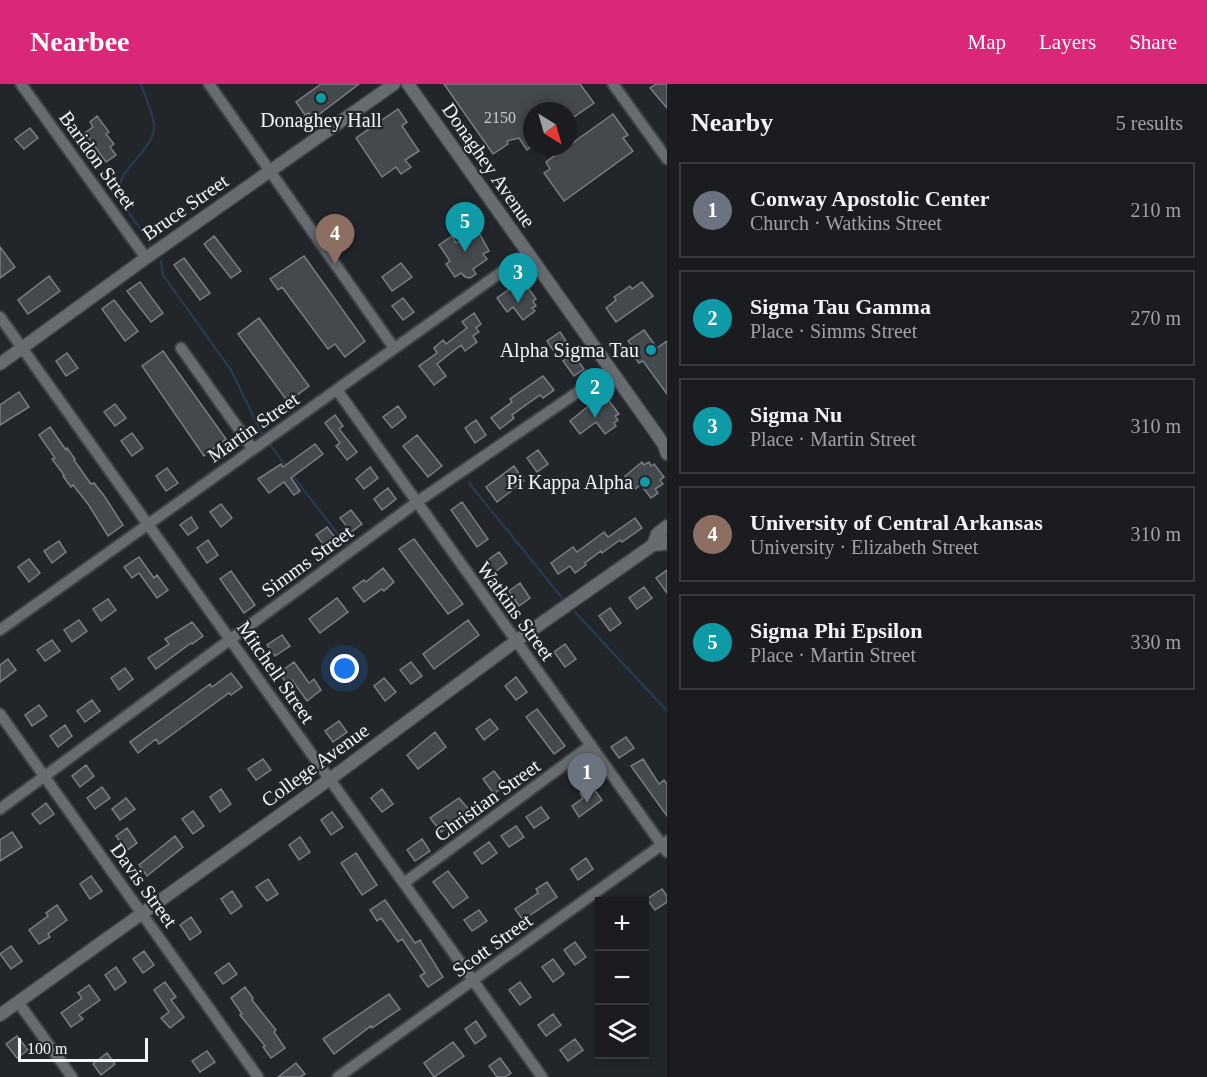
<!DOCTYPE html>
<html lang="en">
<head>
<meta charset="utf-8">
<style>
  body { margin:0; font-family:Georgia,serif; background:#27292d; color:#f1f3f6 }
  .controls { position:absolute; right:18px; bottom:18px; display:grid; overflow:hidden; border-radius:0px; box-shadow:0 3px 9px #0003 }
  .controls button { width:54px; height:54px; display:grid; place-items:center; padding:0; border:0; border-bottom:2px solid #383a3e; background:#1a1c20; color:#f1f3f6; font:30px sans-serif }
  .compass { position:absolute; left:523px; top:18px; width:54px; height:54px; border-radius:50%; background:#1a1c20; box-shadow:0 3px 9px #0003; rotate:143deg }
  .scale { position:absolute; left:18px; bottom:15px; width:130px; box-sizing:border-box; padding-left:6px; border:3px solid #f2f5f8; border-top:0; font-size:16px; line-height:21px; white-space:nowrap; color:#f2f5f8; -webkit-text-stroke:4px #22262b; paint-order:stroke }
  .you { position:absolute; left:345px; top:585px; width:21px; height:21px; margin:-15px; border:4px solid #fff; border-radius:50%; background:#1a73e8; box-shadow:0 0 0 9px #1a73e833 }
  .badge { display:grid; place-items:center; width:39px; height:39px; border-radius:50%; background:#db2777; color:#fff; font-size:20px; font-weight:700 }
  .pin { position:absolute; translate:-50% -50px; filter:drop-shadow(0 2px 3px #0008) }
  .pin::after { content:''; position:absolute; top:32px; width:21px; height:18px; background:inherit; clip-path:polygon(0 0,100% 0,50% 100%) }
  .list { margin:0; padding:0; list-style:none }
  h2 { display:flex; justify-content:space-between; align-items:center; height:78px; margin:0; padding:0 24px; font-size:26px }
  h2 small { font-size:20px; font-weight:400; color:#9fa1a5 }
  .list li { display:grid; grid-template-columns:39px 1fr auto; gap:18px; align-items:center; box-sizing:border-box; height:96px; margin:0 12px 12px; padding:0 12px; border:2px solid #383a3e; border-radius:0px }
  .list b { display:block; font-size:22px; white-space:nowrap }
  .list p { margin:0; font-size:20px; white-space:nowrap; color:#9fa1a5 }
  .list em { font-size:20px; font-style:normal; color:#9fa1a5 }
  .icon { flex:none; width:33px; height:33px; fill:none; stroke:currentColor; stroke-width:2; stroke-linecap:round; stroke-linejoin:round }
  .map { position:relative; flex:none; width:667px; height:993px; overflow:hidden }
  header { display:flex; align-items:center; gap:36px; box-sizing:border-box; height:84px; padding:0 30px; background:#db2777; color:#fff }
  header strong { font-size:28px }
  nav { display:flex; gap:33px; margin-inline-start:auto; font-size:21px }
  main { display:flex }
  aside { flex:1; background:#1a1c20 }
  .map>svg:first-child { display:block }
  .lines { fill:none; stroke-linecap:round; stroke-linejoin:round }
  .stream { stroke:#273d56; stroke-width:2 }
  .building { fill:#44494e; stroke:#797e84; stroke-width:1.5 }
  .minor-casing { stroke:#3e4245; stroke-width:14 }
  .tertiary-casing { stroke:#3e4245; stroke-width:15 }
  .minor { stroke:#676c71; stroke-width:10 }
  .tertiary { stroke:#676c71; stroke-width:12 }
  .culture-dot { fill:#0f9aa8; stroke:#22262b; stroke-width:2 }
  .labels { text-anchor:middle; stroke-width:4.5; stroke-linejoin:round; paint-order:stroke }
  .number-label { font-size:16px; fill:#c6cace }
  .poi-label { font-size:20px; fill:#f2f5f8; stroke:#22262b; text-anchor:end }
  .street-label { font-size:20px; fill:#f2f5f8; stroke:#22262b }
</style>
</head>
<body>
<header>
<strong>Nearbee</strong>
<nav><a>Map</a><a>Layers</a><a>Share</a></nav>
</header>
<main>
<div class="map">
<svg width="667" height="993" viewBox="0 0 667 993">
  <rect width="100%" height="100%" fill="#22262b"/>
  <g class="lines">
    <path class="stream" d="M141,0C145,12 152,27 154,40C156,68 111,87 120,113C125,126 140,143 148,155L150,162
      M161,177L163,191L231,286L263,352
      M271,362L286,382
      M293,392L348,463
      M469,399L563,515
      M575,528L667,627"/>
  </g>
  <path class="building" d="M321,0H359L313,35L309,29L305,31L296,18Z
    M444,0H580L594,19L568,37V27H532V62L527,66L519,54L507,57L508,60L493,70Z
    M656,0H667V24L650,4Z
    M398,25L407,38L402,42L419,67L405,76L411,83L401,90L396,83L382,93L356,54Z
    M613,30L628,51L623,54L633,67L564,117L544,89L550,85L546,78Z
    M97,32L109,48L106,50L114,60L110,63L116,71L106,78L85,49L93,43L90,38Z
    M30,44L38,54L24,65L15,55Z
    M477,145L489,167L483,170L487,175L473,185L476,190L470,194L465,193L461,189L455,193L446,180L450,177L439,161L452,152L456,159Z
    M214,152L241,187L231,194L204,160Z
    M0,163L15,183L0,194Z
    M304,172L365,257L345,273L335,260L328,265L282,203L278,206L270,195Z
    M184,174L210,209L200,216L174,181Z
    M401,179L412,193L392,207L382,193Z
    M49,192L60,207L28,230L18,216Z
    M140,198L163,229L151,238L127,207Z
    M642,198L653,212L616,238L606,224L616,216L614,213L620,209L630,202L632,205Z
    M515,201L517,204L520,201L523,205L527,202L536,215L533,217L536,222L532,224L535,227L523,236L513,223L507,228L497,214Z
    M403,214L414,228L403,236L392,222Z
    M114,216L138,247L125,257L102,225Z
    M474,229L481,240L476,244L479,248L473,252L477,258L465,267L461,261L437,280L446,292L434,301L419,282L437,269L434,264L443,256L446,260L467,244L462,238Z
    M259,234L309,302L288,318L238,250Z
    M644,246L657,264L667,257V310L643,277L639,279L634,272L638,269L628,257Z
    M560,248L566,257L553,266L547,257Z
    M163,267L226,355L204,372L142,282Z
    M67,269L78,284L66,292L56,277Z
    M573,270L584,285L574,292L563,277Z
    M543,292L554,306L543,314L540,311L512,331L514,334L500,345L491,334L512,318L510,315Z
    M19,308L29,323L0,341V321Z
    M597,315L599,318L603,315L606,319L609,317L619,330L615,332L618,336L614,339L616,342L605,350L596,338L580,350L570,337Z
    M115,320L126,334L115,342L104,328Z
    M398,322L406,333L392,344L383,333Z
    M335,331L343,342L339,345L357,368L347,376L336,362L340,359L325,339Z
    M476,336L486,351L475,359L465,344Z
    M50,343L66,366L67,364L75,375L74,376L91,400L94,399L105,413L123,441L108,452L88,420L73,401L71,403L63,392L64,391L52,375L55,374L39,351Z
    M132,349L143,364L132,372L121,357Z
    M417,351L442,382L428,393L403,362Z
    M315,360L323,370L291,394L300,407L294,411L284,398L269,409L258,395L281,380L283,383Z
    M538,366L548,380L537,388L527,374Z
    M642,378L644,381L649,378L651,382L654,380L664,393L660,396L663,400L655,405L658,409L651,414L641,401L635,405L625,392Z
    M514,382L524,397L497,418L486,403Z
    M370,383L378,394L364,405L356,395Z
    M167,384L178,399L166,407L156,392Z
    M388,404L396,415L382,426L374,415Z
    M462,418L488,455L477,463L451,426Z
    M221,420L232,434L221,443L210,428Z
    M351,426L362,440L351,448L340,434Z
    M191,433L198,444L188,451L180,441Z
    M635,434L642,444L622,458L620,456L602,469L601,467L585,479L586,481L575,489L570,482L558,490L551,479L573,463L577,468L604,448L608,453Z
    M327,443L338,457L327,465L316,451Z
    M414,455L463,520L448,530L399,465Z
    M208,456L218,471L207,479L197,464Z
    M59,457L66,468L52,479L44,467Z
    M499,468L507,479L492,490L484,479Z
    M139,473L154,494L157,491L168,506L157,514L139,489L132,494L124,483Z
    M29,475L40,489L29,498L18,483Z
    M383,484L394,498L384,507L382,505L364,518L353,504L364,496L366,498Z
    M667,486V509L656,494Z
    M231,487L255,521L244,529L220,495Z
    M520,499L530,514L519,522L509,507Z
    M644,503L652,514L637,525L629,514Z
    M337,514L348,528L320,549L309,535Z
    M108,515L116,526L101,537L93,525Z
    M610,524L621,539L610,547L599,532Z
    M79,536L87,547L72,558L64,546Z
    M468,536L479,551L434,585L423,570Z
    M192,538L203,552L192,560L191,559L156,585L148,574L169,560L165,555Z
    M282,551L290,562L275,572L267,561Z
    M52,556L60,567L45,577L37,566Z
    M565,560L576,575L565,583L554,568Z
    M8,575L16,586L0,598V581Z
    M294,578L309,599L314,595L321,606L307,617L292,596L287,600L279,589Z
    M411,578L422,592L411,600L400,586Z
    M125,584L133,595L119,606L111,594Z
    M231,589L242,603L231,611L229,609L159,660L156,655L138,669L130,658L210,600L212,603Z
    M516,593L527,608L516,616L505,602Z
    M384,594L396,608L385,617L374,602Z
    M92,616L100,627L85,638L77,627Z
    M39,621L47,632L32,642L25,631Z
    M537,625L565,662L554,670L526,633Z
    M490,635L498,645L484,656L476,645Z
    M339,637L347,648L333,658L325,647Z
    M65,641L72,652L58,663L50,652Z
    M435,648L446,663L418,685L407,671Z
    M626,653L634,664L619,674L611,663Z
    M263,675L271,686L256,696L248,685Z
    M643,675L659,700L664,696L667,700V732L631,682Z
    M86,681L94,692L80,703L72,692Z
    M494,687L505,701L494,710L483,695Z
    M591,701L602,716L579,733L572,722L583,714L580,709Z
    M102,703L110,714L95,725L87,714Z
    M221,705L231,720L220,728L210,713Z
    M382,705L393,720L382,728L371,714Z
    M126,714L135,725L120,736L112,725Z
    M459,714L471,728L441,748L430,734Z
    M46,719L54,730L40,740L32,730Z
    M541,723L549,734L534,744L526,733Z
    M193,727L204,742L193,750L182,735Z
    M332,728L343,743L331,751L321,736Z
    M516,742L524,753L509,763L501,752Z
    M127,744L137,759L126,767L116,752Z
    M12,748L22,763L0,777V756Z
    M175,752L183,763L147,792L139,781Z
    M300,753L310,768L299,776L289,761Z
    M422,755L430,767L415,777L407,766Z
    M489,758L497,769L482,780L474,769Z
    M356,769L377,801L362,811L341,779Z
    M586,774L593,785L578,796L571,785Z
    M448,787L468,813L453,824L433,798Z
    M91,792L102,807L90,815L80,800Z
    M268,795L278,810L267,817L256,803Z
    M547,798L557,813L523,836L515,825L538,809L536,805Z
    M662,805L667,812V818L655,826L647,815Z
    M232,807L242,822L231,830L221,815Z
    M385,816L415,859L420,856L443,893L428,903L420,892L425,889L402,855L398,858L381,834L377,837L370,826Z
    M57,821L67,836L48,850L50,853L39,860L29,846L48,832L46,829Z
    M479,826L487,837L472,847L464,836Z
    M191,833L201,848L190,856L180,841Z
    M575,858L586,873L575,881L564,866Z
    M11,862L22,877L11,885L0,870Z
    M144,867L154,881L143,889L133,875Z
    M553,875L564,890L553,898L542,883Z
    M229,879L237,890L223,900L215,889Z
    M116,883L126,898L115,906L105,891Z
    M165,898L176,913L171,916L184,933L170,944L161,934L169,928L154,906Z
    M520,898L531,913L520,921L509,906Z
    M89,901L100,916L79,931L83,935L71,943L61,929L82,914L78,909Z
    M245,903L253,914L252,916L276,946L274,948L285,964L271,974L263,963L265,962L240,931L242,930L231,914Z
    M389,910L400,925L372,944L371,942L334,970L323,955Z
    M553,930L561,941L546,952L538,941Z
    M476,937L486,952L475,960L465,945Z
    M17,952L28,966L17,974L6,960Z
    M575,955L583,966L568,977L560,966Z
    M453,958L464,972L434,993L424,979Z
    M207,967L215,978L200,988L192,977Z
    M107,969L115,980L101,991L93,980Z
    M500,974L511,989L505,993H497L489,982Z
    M296,979L305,990L300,993H278Z"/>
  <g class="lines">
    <g class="minor-casing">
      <path id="minor" d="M21,0L146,174
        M209,0L394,264
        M613,0L667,75
        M0,233L542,993
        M181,264L253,365
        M337,306L667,768
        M0,546L528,169
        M0,630L258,993
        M0,725L417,418L610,286
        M404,799L591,661
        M18,918L72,993
        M338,993L667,757"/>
    </g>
    <g class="tertiary-casing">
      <path id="tertiary" d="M408,0L655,348L664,361L667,370
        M0,280L146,174L394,0
        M653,461L657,450L667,442
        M0,931L330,695L516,557L653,461L664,460L667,457"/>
    </g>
    <use href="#minor" class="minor"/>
    <use href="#tertiary" class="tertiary"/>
  </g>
  <g class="culture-dot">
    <circle cx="321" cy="14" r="6"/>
    <circle cx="651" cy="266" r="6"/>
    <circle cx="645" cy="398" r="6"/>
  </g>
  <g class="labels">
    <g class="number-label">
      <text x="500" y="39">2150</text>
    </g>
    <g class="poi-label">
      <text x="321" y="43" text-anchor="middle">Donaghey Hall</text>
      <text x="639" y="273">Alpha Sigma Tau</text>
      <text x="633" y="405">Pi Kappa Alpha</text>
    </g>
    <g class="street-label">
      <text transform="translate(98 76) rotate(54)" y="7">Baridon Street</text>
      <text transform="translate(489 81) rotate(55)" y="7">Donaghey Avenue</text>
      <text transform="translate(185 123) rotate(-35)" y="7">Bruce Street</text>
      <text transform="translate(253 343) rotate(-35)" y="7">Martin Street</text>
      <text transform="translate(307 477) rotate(-36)" y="7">Simms Street</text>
      <text transform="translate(516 527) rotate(54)" y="7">Watkins Street</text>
      <text transform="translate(276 588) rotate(55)" y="7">Mitchell Street</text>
      <text transform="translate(315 681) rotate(-36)" y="7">College Avenue</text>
      <text transform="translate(487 716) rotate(-36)" y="7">Christian Street</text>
      <text transform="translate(144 801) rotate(54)" y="7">Davis Street</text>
      <text transform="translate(492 861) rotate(-36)" y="7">Scott Street</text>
    </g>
  </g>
</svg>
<div class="controls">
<button>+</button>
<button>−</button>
<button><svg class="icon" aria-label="layers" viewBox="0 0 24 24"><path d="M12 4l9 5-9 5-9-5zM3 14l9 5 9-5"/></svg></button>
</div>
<svg class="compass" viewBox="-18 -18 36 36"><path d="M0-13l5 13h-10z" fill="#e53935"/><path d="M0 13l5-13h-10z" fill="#9fa1a5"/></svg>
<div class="scale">100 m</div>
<div class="you"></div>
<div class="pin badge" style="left:587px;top:719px;background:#6b7280">1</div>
<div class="pin badge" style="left:595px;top:334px;background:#0f9aa8">2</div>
<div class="pin badge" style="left:518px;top:219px;background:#0f9aa8">3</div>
<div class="pin badge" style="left:335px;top:180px;background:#8d6e63">4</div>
<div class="pin badge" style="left:465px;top:168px;background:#0f9aa8">5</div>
</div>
<aside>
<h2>Nearby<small>5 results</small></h2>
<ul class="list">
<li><span class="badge" style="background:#6b7280">1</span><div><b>Conway Apostolic Center</b><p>Church · Watkins Street</p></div><em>210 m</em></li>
<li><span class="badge" style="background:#0f9aa8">2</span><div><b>Sigma Tau Gamma</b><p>Place · Simms Street</p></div><em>270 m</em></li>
<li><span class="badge" style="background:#0f9aa8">3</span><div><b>Sigma Nu</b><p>Place · Martin Street</p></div><em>310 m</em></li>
<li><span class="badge" style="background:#8d6e63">4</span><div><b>University of Central Arkansas</b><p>University · Elizabeth Street</p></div><em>310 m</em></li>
<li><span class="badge" style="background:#0f9aa8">5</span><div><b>Sigma Phi Epsilon</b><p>Place · Martin Street</p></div><em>330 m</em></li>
</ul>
</aside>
</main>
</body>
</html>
